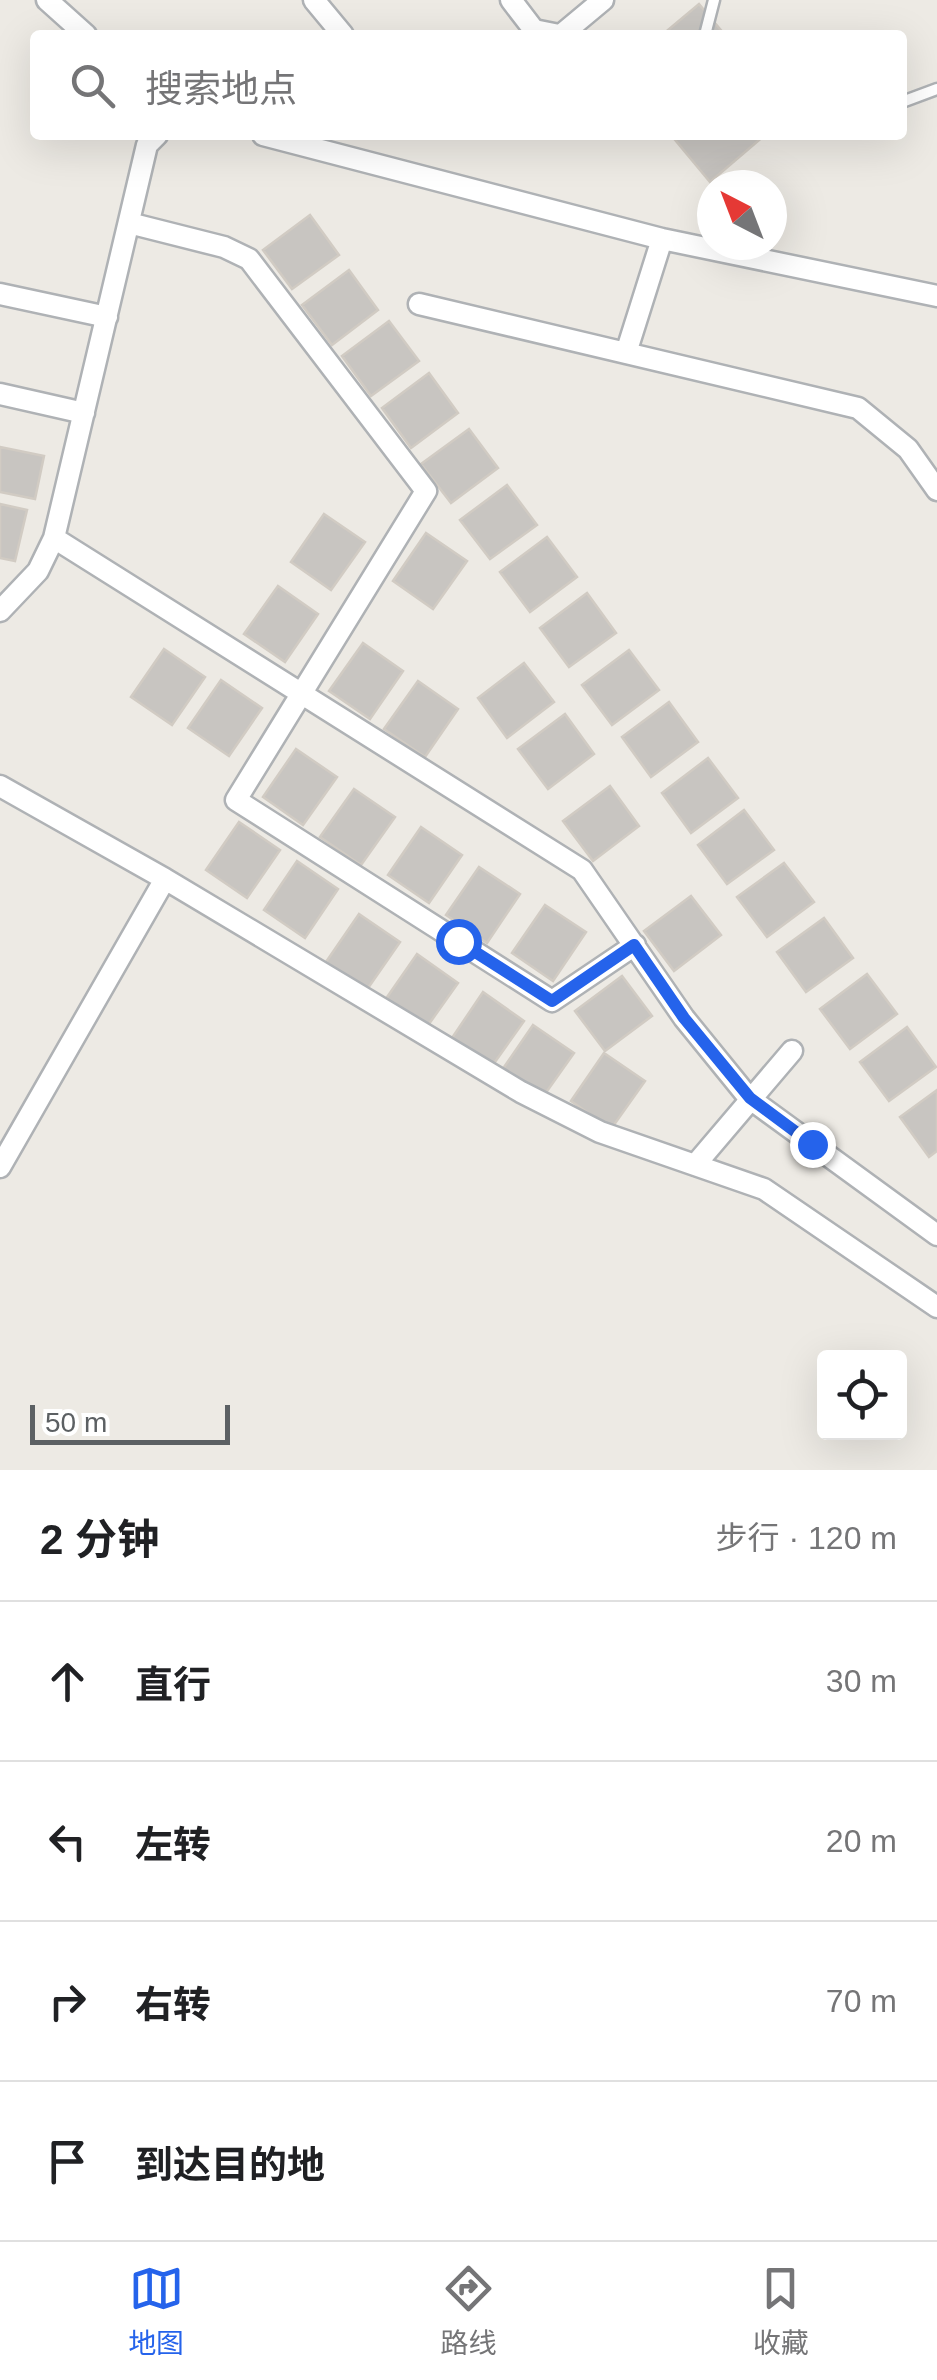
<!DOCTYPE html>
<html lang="zh">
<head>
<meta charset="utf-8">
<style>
  body { margin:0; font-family:Helvetica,"Noto Sans SC",sans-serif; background:#f6f6f6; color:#202124 }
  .controls { position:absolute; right:30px; bottom:30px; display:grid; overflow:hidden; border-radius:10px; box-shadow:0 10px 40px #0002 }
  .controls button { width:90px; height:90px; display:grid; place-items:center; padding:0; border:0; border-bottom:2px solid #e0e0e0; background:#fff; color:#202124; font:50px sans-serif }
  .compass { position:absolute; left:697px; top:170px; width:90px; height:90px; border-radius:50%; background:#fff; box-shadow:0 10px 40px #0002; rotate:318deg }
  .scale { position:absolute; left:30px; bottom:25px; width:200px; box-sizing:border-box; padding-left:10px; border:5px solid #5c6063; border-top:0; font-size:28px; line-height:35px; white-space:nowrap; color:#5c6063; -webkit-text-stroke:8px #fff; paint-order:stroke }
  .stop { position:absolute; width:30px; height:30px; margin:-22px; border:8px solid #2563eb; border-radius:50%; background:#fff }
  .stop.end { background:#2563eb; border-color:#fff; box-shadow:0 2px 10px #0008 }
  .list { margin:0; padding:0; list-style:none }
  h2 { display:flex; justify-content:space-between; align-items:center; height:130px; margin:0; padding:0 40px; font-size:42px }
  h2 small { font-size:32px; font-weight:400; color:#757577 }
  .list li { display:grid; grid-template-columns:65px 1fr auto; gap:30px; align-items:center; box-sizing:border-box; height:160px; padding:0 40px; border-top:2px solid #e0e0e0 }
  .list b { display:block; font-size:38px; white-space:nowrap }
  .list em { font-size:32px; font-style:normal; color:#757577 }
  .icon { flex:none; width:55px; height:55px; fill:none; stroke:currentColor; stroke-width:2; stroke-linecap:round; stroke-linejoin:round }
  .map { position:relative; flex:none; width:937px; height:1470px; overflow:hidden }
  .search { position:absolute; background:#fff; box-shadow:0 10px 40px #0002; left:30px; right:30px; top:30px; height:110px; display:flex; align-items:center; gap:25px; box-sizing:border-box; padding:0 35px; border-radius:10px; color:#757577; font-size:38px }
  .sheet { height:770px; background:#fff }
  nav { display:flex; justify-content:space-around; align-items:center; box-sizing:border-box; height:140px; border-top:2px solid #e0e0e0; background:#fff; font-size:28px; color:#757577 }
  nav a { display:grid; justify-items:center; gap:5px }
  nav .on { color:#2563eb }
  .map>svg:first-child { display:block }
  .building { fill:#c8c5c1; stroke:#d1cbc3; stroke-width:2.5 }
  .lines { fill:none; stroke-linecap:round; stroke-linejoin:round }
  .service-casing { stroke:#afb2b5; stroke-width:15 }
  .minor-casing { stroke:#afb2b5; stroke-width:25 }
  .service { stroke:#fff; stroke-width:10 }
  .minor { stroke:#fff; stroke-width:20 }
  .route { stroke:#2563eb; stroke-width:12 }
</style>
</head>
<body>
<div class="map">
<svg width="937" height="1470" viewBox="0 0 937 1470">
  <rect width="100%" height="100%" fill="#edeae4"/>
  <path class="building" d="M699,4L725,35H662Z
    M671,135H765L710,182Z
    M310,215L339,255L292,289L263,250Z
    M349,270L378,310L332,345L302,305Z
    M389,321L419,361L371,396L342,356Z
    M429,373L458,413L411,448L382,408Z
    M469,429L498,468L451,503L421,464Z
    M0,447L44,456L35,499L0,492Z
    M507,485L537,525L490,559L460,520Z
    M0,504L27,510L15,561L0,558Z
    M324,514L365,542L331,590L291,562Z
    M426,533L467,561L433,609L393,581Z
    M547,537L577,577L530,612L500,572Z
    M278,586L318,614L285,662L244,634Z
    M587,593L616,633L569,667L540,628Z
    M363,643L403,671L370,719L329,691Z
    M164,649L205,677L172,725L131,697Z
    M629,650L659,690L612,725L582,685Z
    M524,663L554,702L507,738L478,698Z
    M221,680L262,708L229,756L188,728Z
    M418,681L458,709L425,757L384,729Z
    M669,702L698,742L651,777L622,737Z
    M565,714L594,754L548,789L518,749Z
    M296,749L337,777L303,825L263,797Z
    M708,758L738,798L691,833L662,793Z
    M610,786L639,826L593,861L563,821Z
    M354,789L395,817L361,865L320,837Z
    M744,810L774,850L727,884L698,845Z
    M239,822L280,850L247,898L206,870Z
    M421,827L462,855L429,903L388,875Z
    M297,861L338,889L305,938L264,910Z
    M784,863L814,902L767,937L737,897Z
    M479,867L520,894L487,943L446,915Z
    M691,896L721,935L674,971L644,931Z
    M545,905L586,932L553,981L512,953Z
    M359,914L400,942L366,991L326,962Z
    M824,918L853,958L806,992L777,952Z
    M417,954L458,983L424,1031L383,1003Z
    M867,974L897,1014L850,1049L820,1009Z
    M622,976L652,1016L605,1051L575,1011Z
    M483,992L524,1021L490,1069L450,1041Z
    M533,1025L574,1053L540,1101L500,1073Z
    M907,1027L936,1067L889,1101L860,1062Z
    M604,1053L645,1081L611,1129L571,1101Z
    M937,1090V1151L929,1157L900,1117Z"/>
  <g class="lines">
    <g class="service-casing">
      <path id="service" d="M705,35L714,0
        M902,102L937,89"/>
    </g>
    <g class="minor-casing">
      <path id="minor" d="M47,0L86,35
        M314,0L343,35
        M511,0L534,30L559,35
        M561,35L603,0
        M263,135L662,239L937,296
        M129,223L224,247L249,259L426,491L236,800L552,1001L635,945
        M0,294L107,317
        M419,304L858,408L908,449L937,490
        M626,353L662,239
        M0,394L84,413
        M54,538L582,870L684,1018L749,1098L937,1235
        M0,611L38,571L54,538L147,145L157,135
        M0,786L165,879L521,1092L600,1132L764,1189L937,1307
        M695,1165L792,1051
        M0,1167L165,879"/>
    </g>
    <use href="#service" class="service"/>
    <use href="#minor" class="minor"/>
  </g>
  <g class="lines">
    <path class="route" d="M458,941L552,1001L634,945L684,1018L750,1098L812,1144"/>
  </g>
</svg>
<div class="controls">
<button><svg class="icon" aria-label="locate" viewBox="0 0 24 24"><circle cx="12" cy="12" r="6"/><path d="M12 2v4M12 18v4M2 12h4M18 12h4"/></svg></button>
</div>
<svg class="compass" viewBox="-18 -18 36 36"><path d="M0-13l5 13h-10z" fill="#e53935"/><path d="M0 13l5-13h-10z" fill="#757577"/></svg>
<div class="scale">50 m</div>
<div class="stop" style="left:458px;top:941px"></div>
<div class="stop end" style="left:812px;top:1144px"></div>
<div class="search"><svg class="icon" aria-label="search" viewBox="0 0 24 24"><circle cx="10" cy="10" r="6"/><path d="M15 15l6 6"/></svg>搜索地点</div>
</div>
<section class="sheet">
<h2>2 分钟<small>步行 · 120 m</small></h2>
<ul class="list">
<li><svg class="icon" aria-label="ahead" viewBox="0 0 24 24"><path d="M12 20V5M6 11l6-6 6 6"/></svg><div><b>直行</b></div><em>30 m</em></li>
<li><svg class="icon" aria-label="left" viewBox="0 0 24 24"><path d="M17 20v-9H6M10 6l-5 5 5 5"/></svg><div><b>左转</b></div><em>20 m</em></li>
<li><svg class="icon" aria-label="right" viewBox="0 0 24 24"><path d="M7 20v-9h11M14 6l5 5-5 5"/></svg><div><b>右转</b></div><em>70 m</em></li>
<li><svg class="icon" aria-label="arrive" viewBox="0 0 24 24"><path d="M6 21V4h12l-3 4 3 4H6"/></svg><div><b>到达目的地</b></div></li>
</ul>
</section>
<nav>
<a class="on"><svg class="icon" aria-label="map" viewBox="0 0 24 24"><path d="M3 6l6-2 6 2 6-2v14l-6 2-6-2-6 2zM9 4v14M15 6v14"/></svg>地图</a>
<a><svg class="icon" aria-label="directions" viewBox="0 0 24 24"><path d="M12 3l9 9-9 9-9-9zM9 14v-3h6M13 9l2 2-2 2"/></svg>路线</a>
<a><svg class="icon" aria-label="saved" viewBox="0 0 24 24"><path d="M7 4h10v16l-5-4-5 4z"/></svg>收藏</a>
</nav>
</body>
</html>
